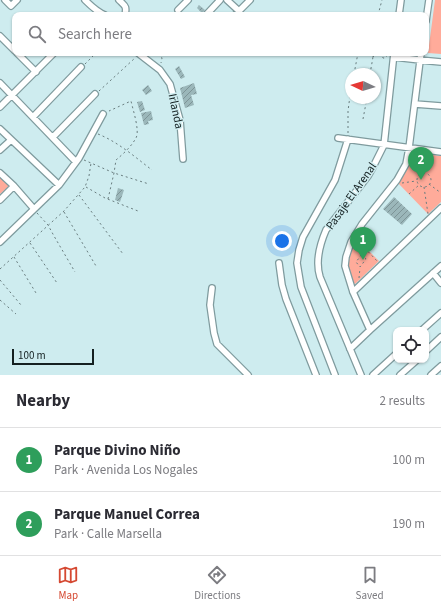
<!DOCTYPE html>
<html lang="en">
<head>
<meta charset="utf-8">
<style>
  body { margin:0; font-family:"Source Sans 3",sans-serif; background:#f7f7f7; color:#2b2b33 }
  .controls { position:absolute; right:12px; bottom:12px; display:grid; overflow:hidden; border-radius:8px; box-shadow:0 1px 3px #0004 }
  .controls button { width:36px; height:36px; display:grid; place-items:center; padding:0; border:0; border-bottom:1px solid #e1e1e2; background:#fff; color:#2b2b33; font:20px sans-serif }
  .compass { position:absolute; left:345px; top:68px; width:36px; height:36px; border-radius:50%; background:#fff; box-shadow:0 1px 3px #0004; rotate:274deg }
  .scale { position:absolute; left:12px; bottom:10px; width:82px; box-sizing:border-box; padding-left:4px; border:2px solid #142021; border-top:0; font-size:11px; line-height:14px; white-space:nowrap; color:#142021; -webkit-text-stroke:3px #ceecef; paint-order:stroke }
  .you { position:absolute; left:282px; top:241px; width:14px; height:14px; margin:-10px; border:3px solid #fff; border-radius:50%; background:#1a73e8; box-shadow:0 0 0 6px #1a73e833 }
  .badge { display:grid; place-items:center; width:26px; height:26px; border-radius:50%; background:#d54932; color:#fff; font-size:13px; font-weight:700 }
  .pin { position:absolute; translate:-50% -33px; filter:drop-shadow(0 1px 2px #0008) }
  .pin::after { content:''; position:absolute; top:21px; width:14px; height:12px; background:inherit; clip-path:polygon(0 0,100% 0,50% 100%) }
  .list { margin:0; padding:0; list-style:none }
  h2 { display:flex; justify-content:space-between; align-items:center; height:52px; margin:0; padding:0 16px; font-size:17px }
  h2 small { font-size:13px; font-weight:400; color:#7c7c81 }
  .list li { display:grid; grid-template-columns:26px 1fr auto; gap:12px; align-items:center; box-sizing:border-box; height:64px; padding:0 16px; border-top:1px solid #e1e1e2 }
  .list b { display:block; font-size:15px; white-space:nowrap }
  .list p { margin:0; font-size:13px; white-space:nowrap; color:#7c7c81 }
  .list em { font-size:13px; font-style:normal; color:#7c7c81 }
  .icon { flex:none; width:22px; height:22px; fill:none; stroke:currentColor; stroke-width:2; stroke-linecap:round; stroke-linejoin:round }
  .map { position:relative; flex:none; width:441px; height:375px; overflow:hidden }
  .search { position:absolute; background:#fff; box-shadow:0 1px 3px #0004; left:12px; right:12px; top:12px; height:44px; display:flex; align-items:center; gap:10px; box-sizing:border-box; padding:0 14px; border-radius:8px; color:#7c7c81; font-size:15px }
  .sheet { height:180px; background:#fff }
  nav { display:flex; justify-content:space-around; align-items:center; box-sizing:border-box; height:56px; border-top:1px solid #e1e1e2; background:#fff; font-size:11px; color:#7c7c81 }
  nav a { display:grid; justify-items:center; gap:2px }
  nav .on { color:#d54932 }
  .map>svg:first-child { display:block }
  .green { fill:#ffab9a }
  .building { fill:url(#building-hatch) }
  .lines { fill:none; stroke-linecap:round; stroke-linejoin:round }
  .minor-casing { stroke:#7f9b9e; stroke-width:8 }
  .path { stroke:#697d7f; stroke-width:1; stroke-dasharray:2 3; stroke-linecap:butt }
  .minor { stroke:#fff; stroke-width:5.5 }
  .labels { text-anchor:middle; stroke-width:3; stroke-linejoin:round; paint-order:stroke }
  .street-label { font-size:12px; fill:#142021; stroke:#ceecef }
</style>
</head>
<body>
<div class="map">
<svg width="441" height="375" viewBox="0 0 441 375">
  <defs>
    <pattern id="building-hatch" width="6" height="6" patternUnits="userSpaceOnUse"><rect width="6" height="6" fill="#9bb7ba"/><path d="M-1 1l2-2M0 6l6-6M5 7l2-2" fill="none" stroke="#7d9497"/></pattern>
  </defs>
  <rect width="100%" height="100%" fill="#ceecef"/>
  <path class="green" d="M435,0H441V54L428,53Z
    M410,152L441,156V202L428,214L398,183C404,173 409,164 410,152Z
    M0,177L9,186L0,194Z
    M357,239L379,261L355,284L353,283C346,264 348,257 357,239Z"/>
  <path class="building" d="M199,5L205,10L202,13L197,8Z
    M179,66L185,77L181,79L175,69Z
    M194,83L197,94L191,95L194,105L185,108L180,88Z
    M148,85L152,91L146,95L142,90Z
    M142,101L145,110L140,112L137,102Z
    M151,111L153,120L148,121L149,124L144,125L141,113Z
    M118,188L124,190L120,202L115,200Z
    M394,197L412,214L402,225L383,209Z"/>
  <g class="lines">
    <g class="minor-casing">
      <path id="minor" d="M5,0L11,6L17,0
        M85,0C91,6 97,12 105,15
        M119,0C125,6 127,6 125,15
        M227,0L239,11
        M178,10L188,0
        M206,15L220,0
        M235,15L250,0
        M399,15L401,0
        M426,21L429,0
        M0,36L15,51
        M17,53L36,72
        M138,53L160,70L170,84L180,120L183,159
        M394,57L420,60L441,62
        M0,83L76,162
        M415,104L441,106
        M0,107L54,53
        M33,117L81,67
        M0,129L59,185
        M53,137L95,94
        M338,138L441,152
        M0,150L11,140
        M0,173L14,186L34,209
        M0,200L14,186
        M0,242L59,185L79,158L103,114
        M279,263L282,285L286,299L316,375
        M433,273L441,283
        M212,288L210,305L214,333L217,344L248,375
        M353,292L441,208
        M370,330L353,292L345,266L346,257L351,242L362,224L397,180L406,164L409,148L421,53
        M422,330L441,313
        M350,349L370,330L441,266
        M426,351L441,337
        M335,375L301,287L297,263L299,250L303,237L335,180L348,139
        M361,375L320,277C315,261 320,244 326,230L368,176L372,169L384,145L394,53
        M373,375L396,354
        M400,375L417,360
        M431,375L441,366"/>
    </g>
    <path class="path" d="M378,15L382,0
      M159,53L162,58L161,63
      M360,53L361,55H362L363,53
      M370,53L371,56L373,57L376,53
      M380,53L383,58H385L387,56V53
      M85,64L96,53
      M354,74L358,53
      M370,74L373,57
      M99,91L135,58
      M363,119L367,98
      M348,133V111L351,88
      M98,134C118,142 135,157 152,170
      M413,156L421,173
      M84,160L114,173L149,184
      M417 180a7 7 0 1 1 14 0a7 7 0 1 1-14 0Z
      M402,183L416,181
      M429,184L441,193
      M86,187L105,198L138,211
      M424,187L428,214
      M409,194L419,185
      M79,195L123,254
      M108,199L114,173L116,160C123,154 131,147 136,138C140,131 133,110 131,101L109,111
      M64,212L96,266
      M37,213L48,225L54,236L75,272
      M358,241L377,261
      M30,243L57,283
      M362,245V254
      M362,254L366,259L360,267L356,262Z
      M14,257L36,293
      M0,269L64,211L85,187L89,176L91,163
      M359,278L360,268
      M0,280L21,305
      M0,300L16,314"/>
    <use href="#minor" class="minor"/>
  </g>
  <g class="labels">
    <g class="street-label">
      <text transform="translate(176 111) rotate(78)" y="4">Irlanda</text>
      <text transform="translate(351 196) rotate(-55)" y="4">Pasaje El Arenal</text>
    </g>
  </g>
</svg>
<div class="controls">
<button><svg class="icon" aria-label="locate" viewBox="0 0 24 24"><circle cx="12" cy="12" r="6"/><path d="M12 2v4M12 18v4M2 12h4M18 12h4"/></svg></button>
</div>
<svg class="compass" viewBox="-18 -18 36 36"><path d="M0-13l5 13h-10z" fill="#e53935"/><path d="M0 13l5-13h-10z" fill="#7c7c81"/></svg>
<div class="scale">100 m</div>
<div class="you"></div>
<div class="pin badge" style="left:363px;top:260px;background:#2e9e5b">1</div>
<div class="pin badge" style="left:421px;top:180px;background:#2e9e5b">2</div>
<div class="search"><svg class="icon" aria-label="search" viewBox="0 0 24 24"><circle cx="10" cy="10" r="6"/><path d="M15 15l6 6"/></svg>Search here</div>
</div>
<section class="sheet">
<h2>Nearby<small>2 results</small></h2>
<ul class="list">
<li><span class="badge" style="background:#2e9e5b">1</span><div><b>Parque Divino Niño</b><p>Park · Avenida Los Nogales</p></div><em>100 m</em></li>
<li><span class="badge" style="background:#2e9e5b">2</span><div><b>Parque Manuel Correa</b><p>Park · Calle Marsella</p></div><em>190 m</em></li>
</ul>
</section>
<nav>
<a class="on"><svg class="icon" aria-label="map" viewBox="0 0 24 24"><path d="M3 6l6-2 6 2 6-2v14l-6 2-6-2-6 2zM9 4v14M15 6v14"/></svg>Map</a>
<a><svg class="icon" aria-label="directions" viewBox="0 0 24 24"><path d="M12 3l9 9-9 9-9-9zM9 14v-3h6M13 9l2 2-2 2"/></svg>Directions</a>
<a><svg class="icon" aria-label="saved" viewBox="0 0 24 24"><path d="M7 4h10v16l-5-4-5 4z"/></svg>Saved</a>
</nav>
</body>
</html>
